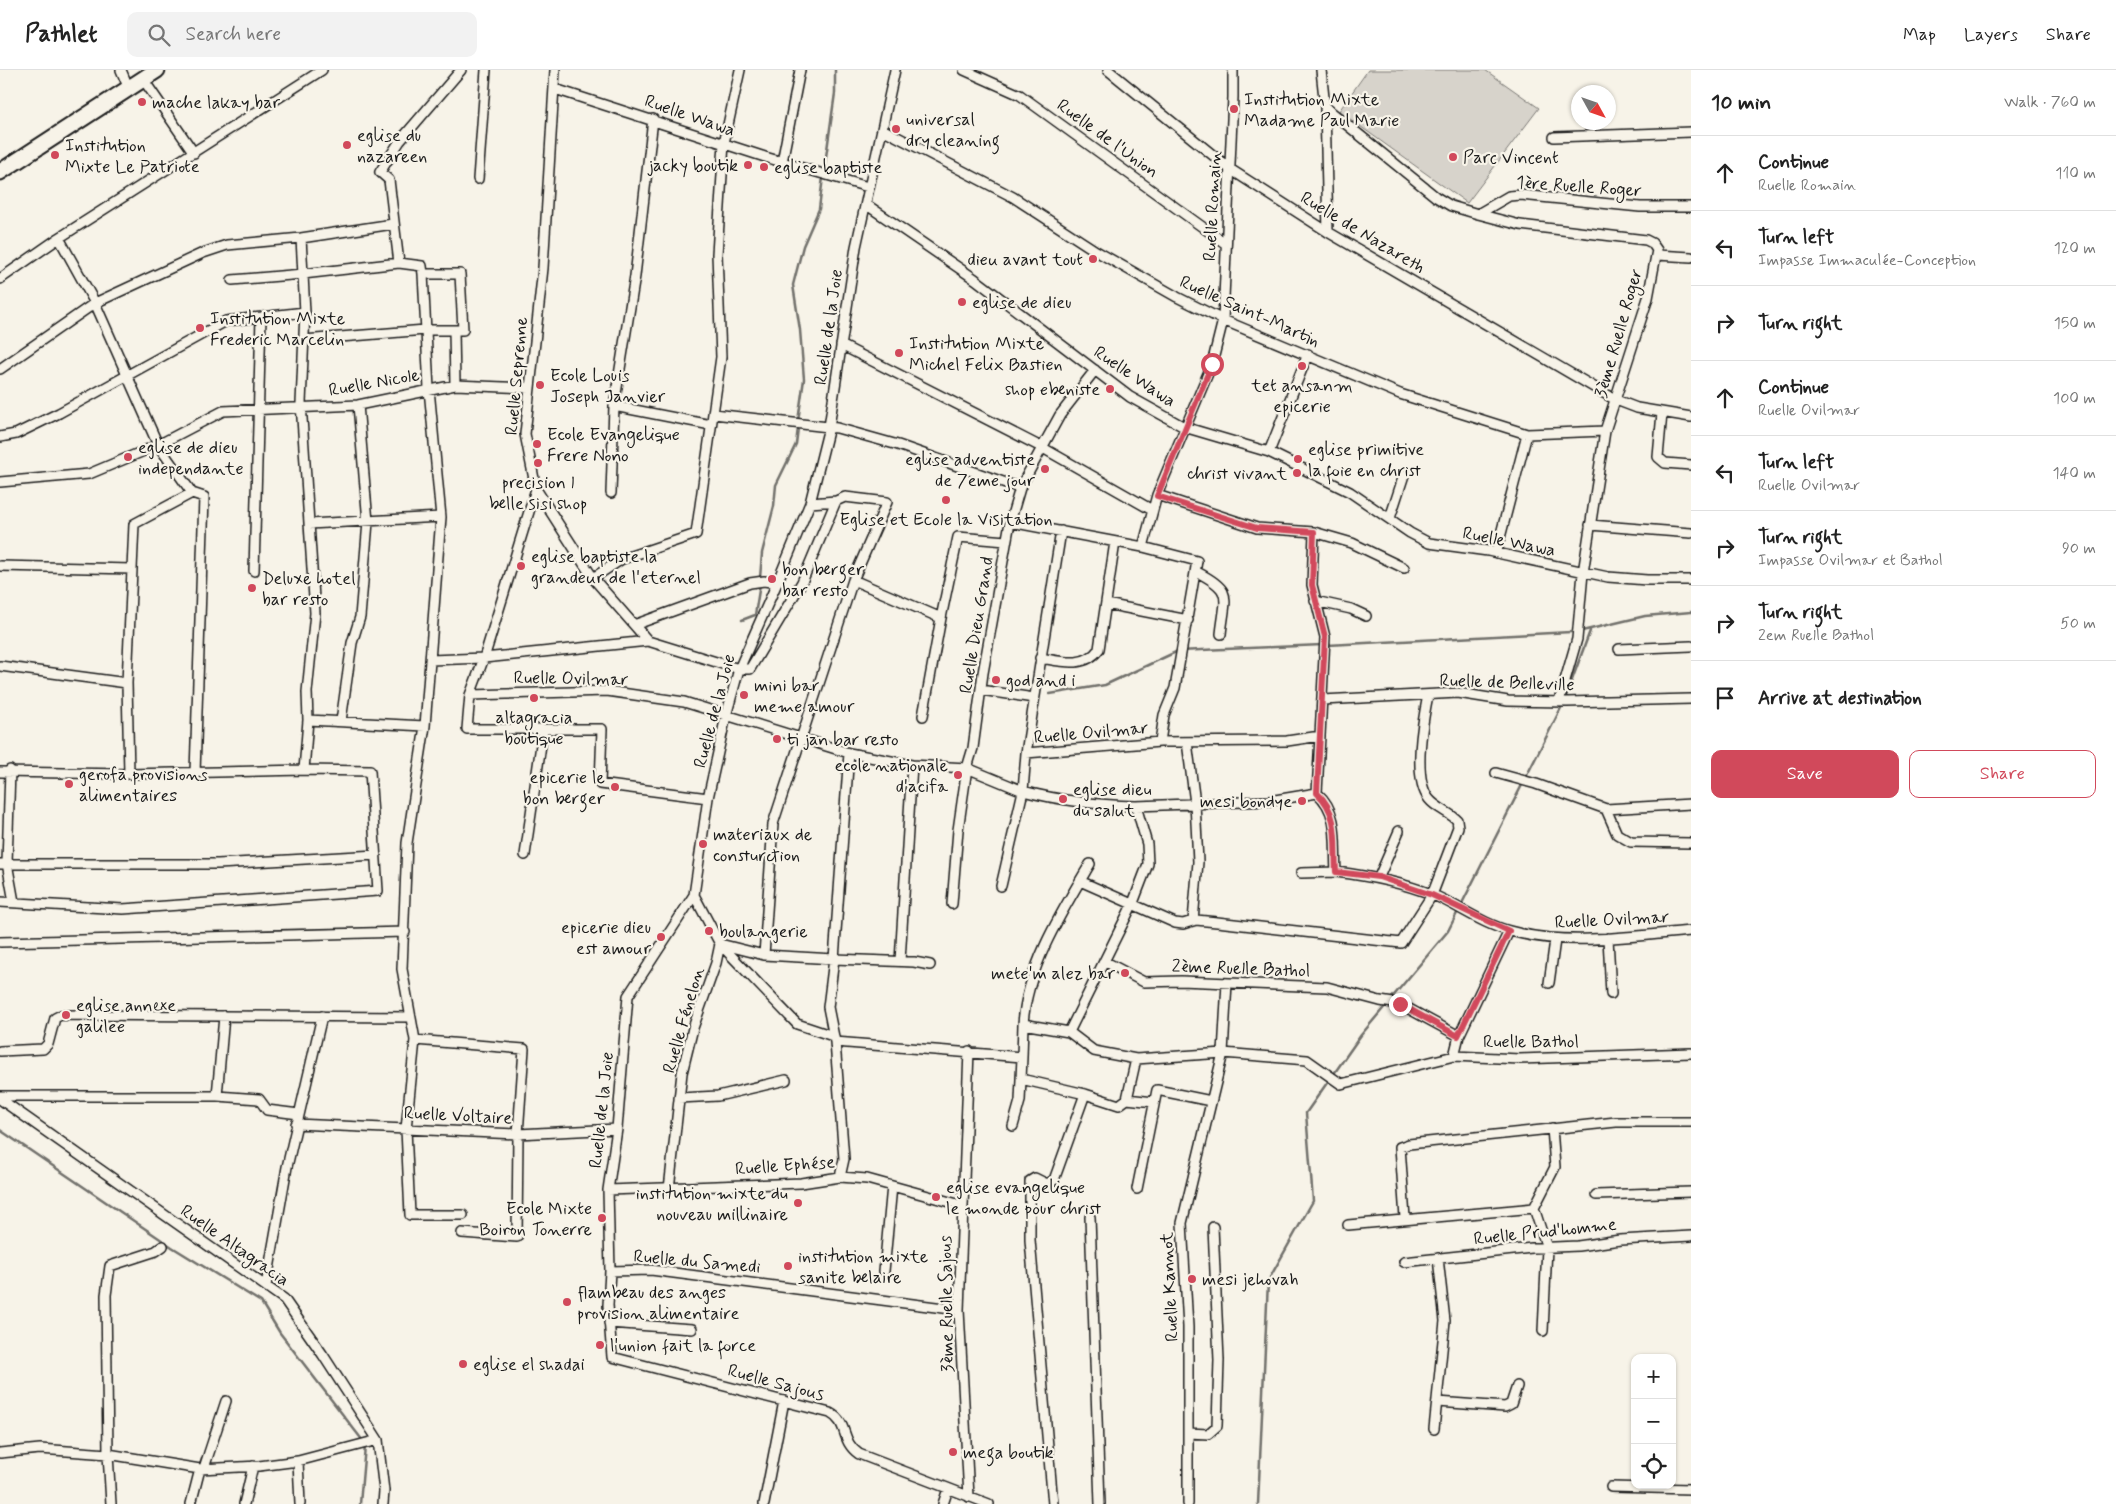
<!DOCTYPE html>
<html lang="en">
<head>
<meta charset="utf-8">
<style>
  body { margin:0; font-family:Mynerve,sans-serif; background:#f2f2f2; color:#222 }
  .controls { position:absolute; right:15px; bottom:15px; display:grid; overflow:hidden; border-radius:10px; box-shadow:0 1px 4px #0004 }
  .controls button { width:45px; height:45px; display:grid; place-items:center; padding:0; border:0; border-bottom:1px solid #e0e0e0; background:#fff; color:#222; font:25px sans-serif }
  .compass { position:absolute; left:1571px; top:15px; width:45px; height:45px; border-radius:50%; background:#fff; box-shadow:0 1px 4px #0004; rotate:130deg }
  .stop { position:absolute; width:15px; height:15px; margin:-11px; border:4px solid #d1495b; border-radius:50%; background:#fff }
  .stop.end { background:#d1495b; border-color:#fff; box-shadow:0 1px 5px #0008 }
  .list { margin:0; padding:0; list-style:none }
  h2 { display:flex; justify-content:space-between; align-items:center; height:65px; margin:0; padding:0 20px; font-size:21px }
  h2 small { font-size:16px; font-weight:400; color:#767676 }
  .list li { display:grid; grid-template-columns:32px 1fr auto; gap:15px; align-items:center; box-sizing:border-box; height:75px; padding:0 20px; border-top:1px solid #e0e0e0 }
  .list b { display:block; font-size:19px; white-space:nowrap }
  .list p { margin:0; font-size:16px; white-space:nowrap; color:#767676 }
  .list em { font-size:16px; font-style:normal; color:#767676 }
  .actions { display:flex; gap:10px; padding:15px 20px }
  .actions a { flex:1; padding:11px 0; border:1px solid #d1495b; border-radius:10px; text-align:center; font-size:18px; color:#d1495b }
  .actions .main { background:#d1495b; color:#fff }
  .icon { flex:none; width:28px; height:28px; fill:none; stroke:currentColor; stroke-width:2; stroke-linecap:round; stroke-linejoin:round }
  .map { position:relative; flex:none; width:1691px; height:1434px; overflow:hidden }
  header { display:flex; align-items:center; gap:30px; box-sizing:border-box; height:70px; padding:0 25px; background:#fff; border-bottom:1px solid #e0e0e0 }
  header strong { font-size:24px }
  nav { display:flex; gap:28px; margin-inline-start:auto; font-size:18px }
  .search { width:350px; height:45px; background:#f2f2f2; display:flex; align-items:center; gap:12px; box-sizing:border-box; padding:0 18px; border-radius:10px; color:#767676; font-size:19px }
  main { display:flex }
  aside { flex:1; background:#fff }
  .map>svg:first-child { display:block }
  .green { fill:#d7d3cb; stroke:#7a7874 }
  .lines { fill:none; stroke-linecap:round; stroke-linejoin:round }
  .stream { stroke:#72716c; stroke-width:2.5 }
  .minor-casing { stroke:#1c1c1c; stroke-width:12 }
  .primary-casing { stroke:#1c1c1c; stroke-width:19 }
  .minor { stroke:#f7f3e8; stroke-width:9 }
  .primary { stroke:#f7f3e8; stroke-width:15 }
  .route { stroke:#d1495b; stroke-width:6 }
  .poi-dot { fill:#d1495b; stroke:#f7f3e8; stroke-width:2 }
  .labels { text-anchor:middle; stroke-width:4.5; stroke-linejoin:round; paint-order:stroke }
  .poi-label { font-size:18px; fill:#1c1c1c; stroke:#f7f3e8; text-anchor:start }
  .street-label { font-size:18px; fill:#1c1c1c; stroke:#f7f3e8 }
</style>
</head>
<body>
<header>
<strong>Pathlet</strong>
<div class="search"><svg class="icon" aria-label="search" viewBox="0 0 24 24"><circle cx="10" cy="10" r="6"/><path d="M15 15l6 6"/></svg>Search here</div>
<nav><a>Map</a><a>Layers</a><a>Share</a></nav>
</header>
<main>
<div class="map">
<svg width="1691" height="1434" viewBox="0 0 1691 1434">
  <rect width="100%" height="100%" fill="#f7f3e8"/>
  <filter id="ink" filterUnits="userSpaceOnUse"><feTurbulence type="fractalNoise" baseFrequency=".02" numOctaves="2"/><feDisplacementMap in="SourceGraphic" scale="10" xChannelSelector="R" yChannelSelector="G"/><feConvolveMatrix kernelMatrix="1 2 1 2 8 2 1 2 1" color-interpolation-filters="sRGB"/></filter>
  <g filter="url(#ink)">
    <path class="green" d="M1368,0H1485L1539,38L1467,133L1339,41Z"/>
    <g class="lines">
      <path class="stream" d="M824,101L835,23V0
        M798,351L804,309L800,260L793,215L803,176L819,139L823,107
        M760,508L762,483L774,436L776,415L796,374L798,358
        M742,550L755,545L760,514
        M1582,561L1645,546L1691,542
        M1328,575L1571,562
        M1050,624L1105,615L1178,581L1322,575
        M1565,629L1590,561
        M1390,930L1448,861L1563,634
        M1333,1005L1361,965L1387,934
        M0,1060L172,1177L261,1232L280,1263L363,1371
        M360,1434L365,1376
        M1258,1434L1268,1211L1313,1131L1306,1043L1329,1010"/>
      <g class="minor-casing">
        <path id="minor" d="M121,0L129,19
          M555,0L543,198L525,364L536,419L593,508L648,571L739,599H750L802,512L836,431
          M895,0L856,177L829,357L810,433L777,513L739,599L726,646L708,728L694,825L628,926L617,1059L608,1120L610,1201L608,1235L612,1287L830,1343C849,1353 840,1371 859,1384L989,1434
          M964,0L1020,25L1226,174
          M1108,0L1230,99L1328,162L1616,330L1637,338L1691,347
          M1321,0L1325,37L1328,162
          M143,9L194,83
          M555,19L765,87L868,117
          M1325,37L1436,127L1451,136L1478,144L1509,126L1521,125L1640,137H1691
          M882,59L1013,127L1096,181L1177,227L1223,250L1400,324L1527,364L1605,361
          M1554,67L1691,62
          M782,92L800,0
          M478,109L486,0
          M867,135L975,209L1130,327L1184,357L1269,382L1350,422L1410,463L1429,473L1488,481L1608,507L1647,510H1691
          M1478,144L1520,155L1646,170L1652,173L1657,180L1648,228L1605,361L1583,503L1577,569L1559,631
          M59,168L95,233L158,375L192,423L204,427L195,703
          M301,168L305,242L301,333L315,543L307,622L308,650L304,700
          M1657,185L1691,187
          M423,204L429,319L441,447L425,656L407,773L402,899L415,970L524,979L518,1064L517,1167L462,1163
          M0,209L59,168L322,0
          M232,210L303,204L399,193
          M454,260L455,315
          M304,270L425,260H463L460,204H423L422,196L399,193L389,110L380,102L400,71L461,0
          M841,275L1043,378L1152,440
          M0,299L95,233L203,183L227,175L301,168L393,154
          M614,336L711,355
          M1662,343L1658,387L1665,393L1691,395
          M714,344L837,358L898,375L1020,418
          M0,367L16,364L59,343L226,251L305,242
          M1269,382L1308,284
          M0,412L89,404L158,375L223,341L358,335L455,315L529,318
          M536,419L484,588L470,625L467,659H602L600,714L708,728
          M611,423L614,336L635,206L653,49
          M1157,425L1257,458L1314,462L1352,473L1404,498
          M1390,448L1404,405
          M1010,452L1143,477L1197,491L1175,618L1164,645L1160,672
          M309,454L441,447
          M1590,455L1691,463
          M1314,462L1312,515L1325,567L1320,666
          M1143,477L1157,425L1212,294L1223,250L1233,27V0
          M1496,483L1527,364
          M0,496L132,499
          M254,501L261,247
          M1197,502C1234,521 1225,526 1221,564
          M593,508L622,489L696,464L721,287L717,184L724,73L740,0
          M853,510L941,548L958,467L1006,471
          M1315,531L1351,539L1366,546
          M1106,534L1188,550
          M634,555L750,513L764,511L777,513
          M1619,579L1691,576
          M1040,588C1060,591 1085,599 1099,579L1115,472
          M430,590L484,588L648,571
          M0,596L127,613
          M981,620L1034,628
          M470,625L607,621L684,632L849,683L912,695L967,698L1023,721L1026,683L1160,672L1287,671L1320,666L1317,723C1340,743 1334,773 1336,802C1369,806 1400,812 1431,824C1458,835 1482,854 1510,861C1569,877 1631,866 1691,861
          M1322,630L1458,623L1508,631L1567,632L1691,629
          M923,646L941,548
          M308,650L425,656
          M341,651L352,573L360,547L368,452L358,335
          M1187,672L1195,733L1198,792L1193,851
          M849,683L834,889L914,892L930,895
          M1026,683L1061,461
          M10,700L7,793L14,832
          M0,702L129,704L304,700L370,701L378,821L123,839L0,832
          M1496,703L1536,714L1606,739L1691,734
          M129,704L127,613L134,454L192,423
          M1136,736L1269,731L1317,723
          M1606,739L1617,764L1631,772L1691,773
          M525,785L543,661
          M0,794H218L376,785
          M1301,803L1336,802
          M1379,807L1399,761
          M1080,811L1175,853L1183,854L1196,850L1217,852L1401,873L1432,825L1458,757L1457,750C1449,742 1436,738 1429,729C1412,708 1423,650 1428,625
          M1001,816L1023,721C1061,731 1097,735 1136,736L1147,774L1148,794L1133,833L1069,962
          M952,834L958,760L967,698L973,678L983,603L1010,452L1020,418L1060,345L1095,300
          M1608,868L1611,924
          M0,872L405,862
          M720,874L764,885L834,889L828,937L835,972L844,1089L840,1107
          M720,874L797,954L833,966
          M764,885L773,754L853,510L887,432L845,427L836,431L810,433
          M900,891L912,695
          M1104,891L1144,912L1181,911L1327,917L1380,931L1400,934L1459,966
          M1549,913L1555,870
          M1023,954C1027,897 1061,843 1090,794
          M415,970L406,1059L410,1145H463
          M835,972L1022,987L1023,954L1069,962L1094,981L1136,989L1223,983L1307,990L1341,1014L1454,986L1520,989L1691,983
          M0,981L43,979L48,974L55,948L61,945L410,947
          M1454,986L1459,966L1509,861
          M1022,987L1021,1009L1085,1024L1054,1110L1047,1114L1035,1108L1030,1111V1170L1053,1434
          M1085,1024L1119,1035L1127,1029L1154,1032
          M0,1026H217L224,946
          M217,1026L259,1029L267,1040L299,1044
          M679,1028L718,1026L786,1010
          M0,1029L284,1229L323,1285L378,1370L384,1421L383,1434
          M1127,1029L1136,989
          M296,1054L518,1064L617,1059
          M1013,1056L1020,1031L1021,1009
          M669,1119L682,1003L693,958L716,893L720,874L694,825
          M1137,1119L1157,1020L1211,1031
          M608,1120L801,1113L840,1107L867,1109L961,1135
          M1596,1125L1691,1122
          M1534,1138L1555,1097L1552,1058
          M1090,1147L1100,1434
          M1405,1148L1400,1077L1409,1074L1616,1052H1691
          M1348,1155L1534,1138L1547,1178L1543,1261
          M1404,1192L1532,1178L1578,1176L1620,1170L1691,1166
          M610,1201L651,1200L959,1240
          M884,1201L892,1116
          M266,1216L287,1097L322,946
          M609,1253L692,1259
          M1438,1332L1505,1337L1511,1334L1517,1316
          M1434,1359L1445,1251L1438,1188
          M1188,1363L1208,1364L1217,1356L1219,1290L1213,1157
          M0,1383L40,1379L108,1384L200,1399L259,1396L298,1391L378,1370
          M298,1391L300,1434
          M204,1398L226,1331
          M1611,1417L1691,1419
          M969,1427L959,1240L969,981
          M111,1434L108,1384L106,1225L110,1196L156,1181L163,1176
          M191,1434L200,1399
          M244,1434L253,1396
          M764,1434L784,1331
          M943,1434L948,1419
          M1188,1434V1257L1182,1153L1223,983L1227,913"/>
      </g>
      <g class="primary-casing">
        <path id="primary" d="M0,102L157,0"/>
      </g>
      <use href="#minor" class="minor"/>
      <use href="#primary" class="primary"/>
    </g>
  </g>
  <g class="lines" filter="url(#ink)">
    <path class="route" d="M1212,294L1157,426L1257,458L1314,462L1312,515L1325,567L1317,723C1340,744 1334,773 1336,802L1379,807L1432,825L1509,861L1458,966L1400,934"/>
  </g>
  <g class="poi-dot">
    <circle cx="142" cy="32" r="5"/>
    <circle cx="1234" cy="39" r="5"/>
    <circle cx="896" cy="59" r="5"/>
    <circle cx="347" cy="75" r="5"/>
    <circle cx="55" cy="85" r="5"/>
    <circle cx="1453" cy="87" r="5"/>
    <circle cx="748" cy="95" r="5"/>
    <circle cx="764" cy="97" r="5"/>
    <circle cx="1093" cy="189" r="5"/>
    <circle cx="962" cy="232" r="5"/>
    <circle cx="200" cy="258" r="5"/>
    <circle cx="899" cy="283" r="5"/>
    <circle cx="1302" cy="296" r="5"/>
    <circle cx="540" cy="315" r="5"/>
    <circle cx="1110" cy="319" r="5"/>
    <circle cx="537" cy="374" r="5"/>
    <circle cx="128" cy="387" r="5"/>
    <circle cx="1298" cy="389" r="5"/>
    <circle cx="538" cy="393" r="5"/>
    <circle cx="1045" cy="399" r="5"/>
    <circle cx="1297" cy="403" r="5"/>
    <circle cx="946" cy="430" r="5"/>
    <circle cx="521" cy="496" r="5"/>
    <circle cx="772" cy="509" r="5"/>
    <circle cx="252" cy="518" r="5"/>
    <circle cx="996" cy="610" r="5"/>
    <circle cx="744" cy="625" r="5"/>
    <circle cx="534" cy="628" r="5"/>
    <circle cx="777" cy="669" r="5"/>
    <circle cx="958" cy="705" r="5"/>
    <circle cx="69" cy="714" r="5"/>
    <circle cx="615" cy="717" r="5"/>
    <circle cx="1063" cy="729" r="5"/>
    <circle cx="1302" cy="731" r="5"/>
    <circle cx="703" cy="774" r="5"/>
    <circle cx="709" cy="861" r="5"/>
    <circle cx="661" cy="867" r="5"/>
    <circle cx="1125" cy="903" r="5"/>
    <circle cx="66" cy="945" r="5"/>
    <circle cx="936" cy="1127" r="5"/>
    <circle cx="798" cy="1133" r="5"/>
    <circle cx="602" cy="1148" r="5"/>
    <circle cx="788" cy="1196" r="5"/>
    <circle cx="1192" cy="1209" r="5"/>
    <circle cx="567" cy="1232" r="5"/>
    <circle cx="600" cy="1275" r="5"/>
    <circle cx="463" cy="1294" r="5"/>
    <circle cx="953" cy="1382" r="5"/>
  </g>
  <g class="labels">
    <g class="poi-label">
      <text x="1244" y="35">Institution Mixte<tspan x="1244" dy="21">Madame Paul Marie</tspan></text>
      <text x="152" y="38">mache lakay bar</text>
      <text x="906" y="55">universal<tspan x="906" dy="21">dry cleaning</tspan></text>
      <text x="357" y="71">eglise du<tspan x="357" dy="21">nazareen</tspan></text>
      <text x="65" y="81">Institution<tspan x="65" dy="21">Mixte Le Patriote</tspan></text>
      <text x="1463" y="93">Parc Vincent</text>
      <text x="738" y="101" text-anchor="end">jacky boutik</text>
      <text x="774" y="103">eglise baptiste</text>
      <text x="1083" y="195" text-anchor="end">dieu avant tout</text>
      <text x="972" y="238">eglise de dieu</text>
      <text x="210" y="254">Institution Mixte<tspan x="210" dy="21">Frederic Marcelin</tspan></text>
      <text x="909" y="279">Institution Mixte<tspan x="909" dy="21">Michel Felix Bastien</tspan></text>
      <text x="550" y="311">Ecole Louis<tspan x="550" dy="21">Joseph Janvier</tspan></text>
      <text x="1302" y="321" text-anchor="middle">tet ansanm<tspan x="1302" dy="21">epicerie</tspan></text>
      <text x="1100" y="325" text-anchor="end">shop ebeniste</text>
      <text x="547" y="370">Ecole Evangelique<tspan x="547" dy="21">Frere Nono</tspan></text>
      <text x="138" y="383">eglise de dieu<tspan x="138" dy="21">independante</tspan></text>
      <text x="1308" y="385">eglise primitive<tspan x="1308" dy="21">la foie en christ</tspan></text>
      <text x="1035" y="395" text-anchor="end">eglise adventiste<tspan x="1035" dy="21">de 7eme jour</tspan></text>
      <text x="1287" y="409" text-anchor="end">christ vivant</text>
      <text x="538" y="418" text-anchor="middle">precision l<tspan x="538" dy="21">belle sisi shop</tspan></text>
      <text x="946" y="455" text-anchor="middle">Eglise et Ecole la Visitation</text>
      <text x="531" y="492">eglise baptiste la<tspan x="531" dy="21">grandeur de l'eternel</tspan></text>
      <text x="782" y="505">bon berger<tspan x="782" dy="21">bar resto</tspan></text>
      <text x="262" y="514">Deluxe hotel<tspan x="262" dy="21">bar resto</tspan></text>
      <text x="1006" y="616">god and i</text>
      <text x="754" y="621">mini bar<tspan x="754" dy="21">meme amour</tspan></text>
      <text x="534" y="653" text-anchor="middle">altagracia<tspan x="534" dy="21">boutique</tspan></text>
      <text x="787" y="675">ti jan bar resto</text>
      <text x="948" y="701" text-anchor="end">ecole nationale<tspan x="948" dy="21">d'acifa</tspan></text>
      <text x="79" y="710">gerofa provisions<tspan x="79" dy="21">alimentaires</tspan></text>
      <text x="605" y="713" text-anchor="end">epicerie le<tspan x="605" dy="21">bon berger</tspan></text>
      <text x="1073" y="725">eglise dieu<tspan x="1073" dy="21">du salut</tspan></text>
      <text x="1292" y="737" text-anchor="end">mesi bondye</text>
      <text x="713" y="770">materiaux de<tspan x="713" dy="21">consturction</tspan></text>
      <text x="651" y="863" text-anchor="end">epicerie dieu<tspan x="651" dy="21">est amour</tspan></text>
      <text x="719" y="867">boulangerie</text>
      <text x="1115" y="909" text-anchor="end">mete'm alez bar</text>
      <text x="76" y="941">eglise annexe<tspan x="76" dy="21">galilee</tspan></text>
      <text x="946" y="1123">eglise evangelique<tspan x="946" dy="21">le monde pour christ</tspan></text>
      <text x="788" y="1129" text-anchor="end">institution mixte du<tspan x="788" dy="21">nouveau millinaire</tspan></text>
      <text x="592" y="1144" text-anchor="end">Ecole Mixte<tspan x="592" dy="21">Boiron Tonerre</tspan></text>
      <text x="798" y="1192">institution mixte<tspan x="798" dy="21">sanite belaire</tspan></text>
      <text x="1202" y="1215">mesi jehovah</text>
      <text x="577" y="1228">flambeau des anges<tspan x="577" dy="21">provision alimentaire</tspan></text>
      <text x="610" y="1281">l'union fait la force</text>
      <text x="473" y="1300">eglise el shadai</text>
      <text x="963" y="1388">mega boutik</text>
    </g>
    <g class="street-label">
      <text transform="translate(690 45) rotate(19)" y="6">Ruelle Wawa</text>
      <text transform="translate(1108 68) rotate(36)" y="6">Ruelle de l'Union</text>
      <text transform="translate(1579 116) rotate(4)" y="6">1ère Ruelle Roger</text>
      <text transform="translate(1212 136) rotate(-87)" y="6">Ruelle Romain</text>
      <text transform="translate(1363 162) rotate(31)" y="6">Ruelle de Nazareth</text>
      <text transform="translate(1250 241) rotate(24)" y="6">Ruelle Saint-Martin</text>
      <text transform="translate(828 257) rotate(-82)" y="6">Ruelle de la Joie</text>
      <text transform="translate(1618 263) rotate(-74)" y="6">3ème Ruelle Roger</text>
      <text transform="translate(516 306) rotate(-85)" y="6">Ruelle Seprenne</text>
      <text transform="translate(1135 306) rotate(34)" y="6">Ruelle Wawa</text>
      <text transform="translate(374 312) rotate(-10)" y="6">Ruelle Nicole</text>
      <text transform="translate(1509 471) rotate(11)" y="6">Ruelle Wawa</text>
      <text transform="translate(976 555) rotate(-81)" y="6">Ruelle Dieu Grand</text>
      <text transform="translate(571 608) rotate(1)" y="6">Ruelle Ovilmar</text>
      <text transform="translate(1507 612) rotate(2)" y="6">Ruelle de Belleville</text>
      <text transform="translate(714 641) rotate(-75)" y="6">Ruelle de la Joie</text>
      <text transform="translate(1091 662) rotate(-5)" y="6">Ruelle Ovilmar</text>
      <text transform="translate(1612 849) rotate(-3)" y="6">Ruelle Ovilmar</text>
      <text transform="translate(1241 898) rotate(2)" y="6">2ème Ruelle Bathol</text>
      <text transform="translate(683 950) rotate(-74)" y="6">Ruelle Fénelon</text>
      <text x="1531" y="977">Ruelle Bathol</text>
      <text transform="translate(601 1040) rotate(-84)" y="6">Ruelle de la Joie</text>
      <text transform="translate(458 1045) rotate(3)" y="6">Ruelle Voltaire</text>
      <text transform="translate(785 1095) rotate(-4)" y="6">Ruelle Ephése</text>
      <text transform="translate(1545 1161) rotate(-6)" y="6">Ruelle Prud'homme</text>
      <text transform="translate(235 1175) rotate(35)" y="6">Ruelle Altagracia</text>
      <text transform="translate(697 1191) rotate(5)" y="6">Ruelle du Samedi</text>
      <text transform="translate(1169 1217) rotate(-93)" y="6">Ruelle Kannot</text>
      <text transform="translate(946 1234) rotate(-91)" y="6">3ème Ruelle Sajous</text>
      <text transform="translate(776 1312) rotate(15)" y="6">Ruelle Sajous</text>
    </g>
  </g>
</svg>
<div class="controls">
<button>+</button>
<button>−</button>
<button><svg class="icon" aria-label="locate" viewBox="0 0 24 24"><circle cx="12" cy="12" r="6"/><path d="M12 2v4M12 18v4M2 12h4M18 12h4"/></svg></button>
</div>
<svg class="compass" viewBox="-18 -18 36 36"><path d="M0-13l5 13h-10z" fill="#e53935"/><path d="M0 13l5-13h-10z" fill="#767676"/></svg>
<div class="stop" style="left:1212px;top:294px"></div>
<div class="stop end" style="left:1400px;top:934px"></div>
</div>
<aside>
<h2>10 min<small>Walk · 760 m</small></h2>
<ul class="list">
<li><svg class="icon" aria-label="ahead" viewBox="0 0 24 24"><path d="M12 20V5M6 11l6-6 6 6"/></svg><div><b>Continue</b><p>Ruelle Romain</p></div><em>110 m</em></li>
<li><svg class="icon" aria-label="left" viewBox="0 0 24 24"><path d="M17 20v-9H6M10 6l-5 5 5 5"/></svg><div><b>Turn left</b><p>Impasse Immaculée-Conception</p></div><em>120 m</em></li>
<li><svg class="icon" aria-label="right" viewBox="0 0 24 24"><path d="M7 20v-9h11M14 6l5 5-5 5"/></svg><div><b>Turn right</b></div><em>150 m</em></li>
<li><svg class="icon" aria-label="ahead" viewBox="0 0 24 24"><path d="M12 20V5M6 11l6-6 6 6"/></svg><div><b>Continue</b><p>Ruelle Ovilmar</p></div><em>100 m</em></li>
<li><svg class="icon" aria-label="left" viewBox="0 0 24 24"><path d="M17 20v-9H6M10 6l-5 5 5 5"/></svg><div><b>Turn left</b><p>Ruelle Ovilmar</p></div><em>140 m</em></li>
<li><svg class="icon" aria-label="right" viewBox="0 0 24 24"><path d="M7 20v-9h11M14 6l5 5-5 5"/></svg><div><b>Turn right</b><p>Impasse Ovilmar et Bathol</p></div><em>90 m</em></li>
<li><svg class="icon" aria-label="right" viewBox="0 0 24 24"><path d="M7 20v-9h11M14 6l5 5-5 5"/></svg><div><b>Turn right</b><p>2em Ruelle Bathol</p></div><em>50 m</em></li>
<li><svg class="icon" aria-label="arrive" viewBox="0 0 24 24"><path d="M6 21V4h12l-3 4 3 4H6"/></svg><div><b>Arrive at destination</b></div></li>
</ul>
<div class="actions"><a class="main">Save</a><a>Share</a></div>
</aside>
</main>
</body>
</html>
